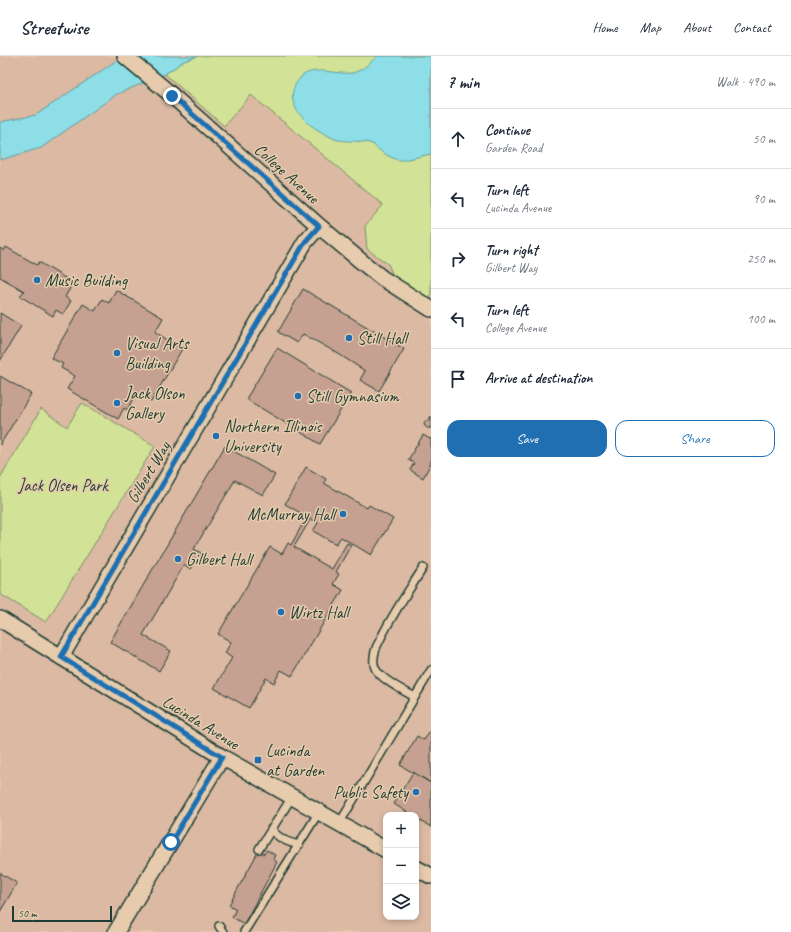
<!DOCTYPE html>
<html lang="en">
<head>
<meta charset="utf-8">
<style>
  body { margin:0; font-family:Caveat,sans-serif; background:#f6f6f7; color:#1f2937 }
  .controls { position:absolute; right:12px; bottom:12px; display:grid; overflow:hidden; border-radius:8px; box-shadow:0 2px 6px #0003 }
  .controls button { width:36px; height:36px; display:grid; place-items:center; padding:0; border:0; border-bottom:1px solid #e0e1e3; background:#fff; color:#1f2937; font:20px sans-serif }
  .scale { position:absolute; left:12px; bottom:10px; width:100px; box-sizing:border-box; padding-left:4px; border:2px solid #1f3d34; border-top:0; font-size:11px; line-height:14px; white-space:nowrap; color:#1f3d34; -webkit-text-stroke:3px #e6cbad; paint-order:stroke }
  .stop { position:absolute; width:12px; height:12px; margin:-9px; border:3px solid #1f6fb2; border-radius:50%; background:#fff }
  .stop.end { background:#1f6fb2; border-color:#fff; box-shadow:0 1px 4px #0008 }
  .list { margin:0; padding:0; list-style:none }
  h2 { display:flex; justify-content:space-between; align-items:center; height:52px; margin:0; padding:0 16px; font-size:17px }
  h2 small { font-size:13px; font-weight:400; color:#747a83 }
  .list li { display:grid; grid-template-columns:26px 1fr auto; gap:12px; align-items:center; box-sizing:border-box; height:60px; padding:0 16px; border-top:1px solid #e0e1e3 }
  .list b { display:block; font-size:15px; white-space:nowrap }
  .list p { margin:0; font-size:13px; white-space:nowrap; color:#747a83 }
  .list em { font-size:13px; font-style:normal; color:#747a83 }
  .actions { display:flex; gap:8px; padding:12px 16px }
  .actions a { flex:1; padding:9px 0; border:1px solid #1f6fb2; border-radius:12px; text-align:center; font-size:14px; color:#1f6fb2 }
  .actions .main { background:#1f6fb2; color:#fff }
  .icon { flex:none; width:22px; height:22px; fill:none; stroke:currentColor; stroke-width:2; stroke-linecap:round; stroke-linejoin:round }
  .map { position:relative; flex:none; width:431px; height:876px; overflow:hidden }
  header { display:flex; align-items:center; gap:24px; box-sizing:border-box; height:56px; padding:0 20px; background:#fff; border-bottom:1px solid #e0e1e3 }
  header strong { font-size:19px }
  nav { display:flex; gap:22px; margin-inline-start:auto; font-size:14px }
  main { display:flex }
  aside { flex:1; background:#fff }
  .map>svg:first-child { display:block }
  .built { fill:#dbb9a2; fill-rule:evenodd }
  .green { fill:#d2e397; stroke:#789066 }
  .water { fill:#8ddee7; stroke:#619e9f }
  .building { fill:#c6a191; stroke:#1f3d34 }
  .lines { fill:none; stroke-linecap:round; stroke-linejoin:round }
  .service-casing { stroke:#1f3d34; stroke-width:10 }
  .minor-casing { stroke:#1f3d34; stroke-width:18 }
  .service { stroke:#e6cbad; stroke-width:7 }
  .minor { stroke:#e6cbad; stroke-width:15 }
  .route { stroke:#1f6fb2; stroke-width:5 }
  .poi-dot { fill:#1f6fb2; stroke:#e6cbad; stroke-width:1.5 }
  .labels { text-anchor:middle; stroke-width:3; stroke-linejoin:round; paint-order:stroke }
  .street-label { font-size:17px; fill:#1f3d34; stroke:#e6cbad }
  .poi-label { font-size:17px; fill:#1f3d34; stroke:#e6cbad; text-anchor:start }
  .park-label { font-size:17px; fill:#284539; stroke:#e6cbad }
</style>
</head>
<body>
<header>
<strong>Streetwise</strong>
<nav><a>Home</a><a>Map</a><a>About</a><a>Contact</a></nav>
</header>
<main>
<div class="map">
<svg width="431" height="876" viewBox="0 0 431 876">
  <rect width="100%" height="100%" fill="#eac7ac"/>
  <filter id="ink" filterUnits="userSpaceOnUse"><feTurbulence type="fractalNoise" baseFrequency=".025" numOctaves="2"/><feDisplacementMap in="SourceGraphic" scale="8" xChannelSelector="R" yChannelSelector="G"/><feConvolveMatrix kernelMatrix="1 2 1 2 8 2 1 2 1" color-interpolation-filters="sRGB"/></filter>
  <g filter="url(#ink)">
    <path class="built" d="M0,0H431V876H0ZM386,759H416V861H386Z"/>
    <path class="green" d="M198,0H431V246L395,224L388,208L367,193L365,170L383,149L251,39L224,70L165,18L184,5Z
      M82,347L155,390L46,566L0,538V422L41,353L67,371Z"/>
    <path class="water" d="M123,0H198L184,5L165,18L117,38L41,92L0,104V66L36,59Z
      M377,0H431V98C425,99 403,105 398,104C392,102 384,98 379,94C377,93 375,89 372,88C363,84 348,86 339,84C335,84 331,81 327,79C306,69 278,45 301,21C314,9 337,19 352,17C362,15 370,7 377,0Z"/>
    <path class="building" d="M6,191L37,209L39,206L73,227L65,241L71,245L63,258L56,254L53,260L20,240L24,235L0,221V192L4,195Z
      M303,233L404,293L379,335L360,324L365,315L337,297L303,278L297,287L278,276Z
      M116,234L163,262L155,276L182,293L151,346L137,338L127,354L124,352L118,363L67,333L75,320L61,312L63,308L51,302L83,248L95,255L102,243L109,247Z
      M0,257L21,270L0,305Z
      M277,292L351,337L320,388L246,343Z
      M0,320L31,338L0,389Z
      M431,360V372H427L424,369L425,365H428Z
      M423,379L430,383L431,382V407L423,422L410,414L414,407L408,404Z
      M225,390L275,419L263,439L235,424L194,493L201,497L191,513L184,509L143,579L171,595L159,615L110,586Z
      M306,411L326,423L324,427L367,452L369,449L393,463L371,499L341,481L336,488L313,475L318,467L285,448Z
      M306,462L310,464L294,491L332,513L347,487L351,489L336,516L339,518L333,528L343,534L292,620L281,614L274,627L266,622L249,652L214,632L232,602L225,597L231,586L218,578L270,491L282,498L288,487L291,489Z
      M431,673V727L400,709L417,680L424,684Z
      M413,716L431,727V771L416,762V759H411L394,748Z
      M259,794L264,798L267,794L275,799L273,803L277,806L244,868L232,861L236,853L229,849Z
      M0,817L17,827L0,856Z"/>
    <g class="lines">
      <g class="service-casing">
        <path id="service" d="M415,641C404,635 380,623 375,612C372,605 375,592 379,586C391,560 408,536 423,512
          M339,768L431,614
          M271,773C279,783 287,786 299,789
          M259,793L292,741
          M219,870L223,876
          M244,876L319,756"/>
      </g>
      <g class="minor-casing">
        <path id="minor" d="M125,0L168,36L319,170L362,206L382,222L431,253
          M0,563L222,701L386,794
          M61,601L305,186L319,170
          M416,812L431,820
          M116,876L222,701"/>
      </g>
      <use href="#service" class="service"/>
      <use href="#minor" class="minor"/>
    </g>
  </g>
  <g class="lines" filter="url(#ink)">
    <path class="route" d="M171,786L222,701L61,601L305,186L319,170L172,40"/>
  </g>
  <g class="poi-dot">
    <circle cx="37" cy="224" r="4"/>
    <circle cx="349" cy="282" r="4"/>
    <circle cx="117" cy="297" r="4"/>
    <circle cx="298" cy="340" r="4"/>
    <circle cx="117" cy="347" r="4"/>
    <circle cx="216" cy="380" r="4"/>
    <circle cx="343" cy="458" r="4"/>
    <circle cx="178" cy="503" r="4"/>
    <circle cx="281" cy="556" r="4"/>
    <rect x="254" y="700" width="8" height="8" rx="2"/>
    <circle cx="416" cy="736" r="4"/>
  </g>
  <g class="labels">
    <g class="street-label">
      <text transform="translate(287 117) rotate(42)" y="6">College Avenue</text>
      <text transform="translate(148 416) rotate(-59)" y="6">Gilbert Way</text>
      <text transform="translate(201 666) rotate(32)" y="6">Lucinda Avenue</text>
    </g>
    <g class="poi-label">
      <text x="45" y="230">Music Building</text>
      <text x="357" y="288">Still Hall</text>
      <text x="125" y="293">Visual Arts<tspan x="125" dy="20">Building</tspan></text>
      <text x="125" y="343">Jack Olson<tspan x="125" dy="20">Gallery</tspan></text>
      <text x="306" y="346">Still Gymnasium</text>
      <text x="224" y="376">Northern Illinois<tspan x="224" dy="20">University</tspan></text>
      <text x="335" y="464" text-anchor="end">McMurray Hall</text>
      <text x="186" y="509">Gilbert Hall</text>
      <text x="289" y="562">Wirtz Hall</text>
      <text x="266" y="700">Lucinda<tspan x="266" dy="20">at Garden</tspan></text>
      <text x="408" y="742" text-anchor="end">Public Safety</text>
    </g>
    <g class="park-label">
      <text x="63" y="435">Jack Olsen Park</text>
    </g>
  </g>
</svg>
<div class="controls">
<button>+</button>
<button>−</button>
<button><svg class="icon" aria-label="layers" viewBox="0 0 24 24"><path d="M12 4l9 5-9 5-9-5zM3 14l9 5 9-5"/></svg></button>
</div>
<div class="scale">50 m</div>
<div class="stop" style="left:171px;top:786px"></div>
<div class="stop end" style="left:172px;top:40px"></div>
</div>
<aside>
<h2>7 min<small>Walk · 490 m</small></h2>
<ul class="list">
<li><svg class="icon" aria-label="ahead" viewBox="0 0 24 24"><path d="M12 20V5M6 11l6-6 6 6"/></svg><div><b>Continue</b><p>Garden Road</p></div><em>50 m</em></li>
<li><svg class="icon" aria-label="left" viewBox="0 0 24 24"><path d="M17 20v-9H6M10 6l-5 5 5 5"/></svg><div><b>Turn left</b><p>Lucinda Avenue</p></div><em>90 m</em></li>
<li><svg class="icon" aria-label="right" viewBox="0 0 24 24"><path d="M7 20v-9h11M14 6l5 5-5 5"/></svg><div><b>Turn right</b><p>Gilbert Way</p></div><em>250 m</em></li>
<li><svg class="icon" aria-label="left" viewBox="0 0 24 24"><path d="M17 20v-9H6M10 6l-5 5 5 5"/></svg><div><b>Turn left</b><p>College Avenue</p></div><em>100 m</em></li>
<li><svg class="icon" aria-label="arrive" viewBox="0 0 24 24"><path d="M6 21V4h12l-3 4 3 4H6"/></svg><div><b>Arrive at destination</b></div></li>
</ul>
<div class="actions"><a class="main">Save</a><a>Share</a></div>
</aside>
</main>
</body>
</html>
